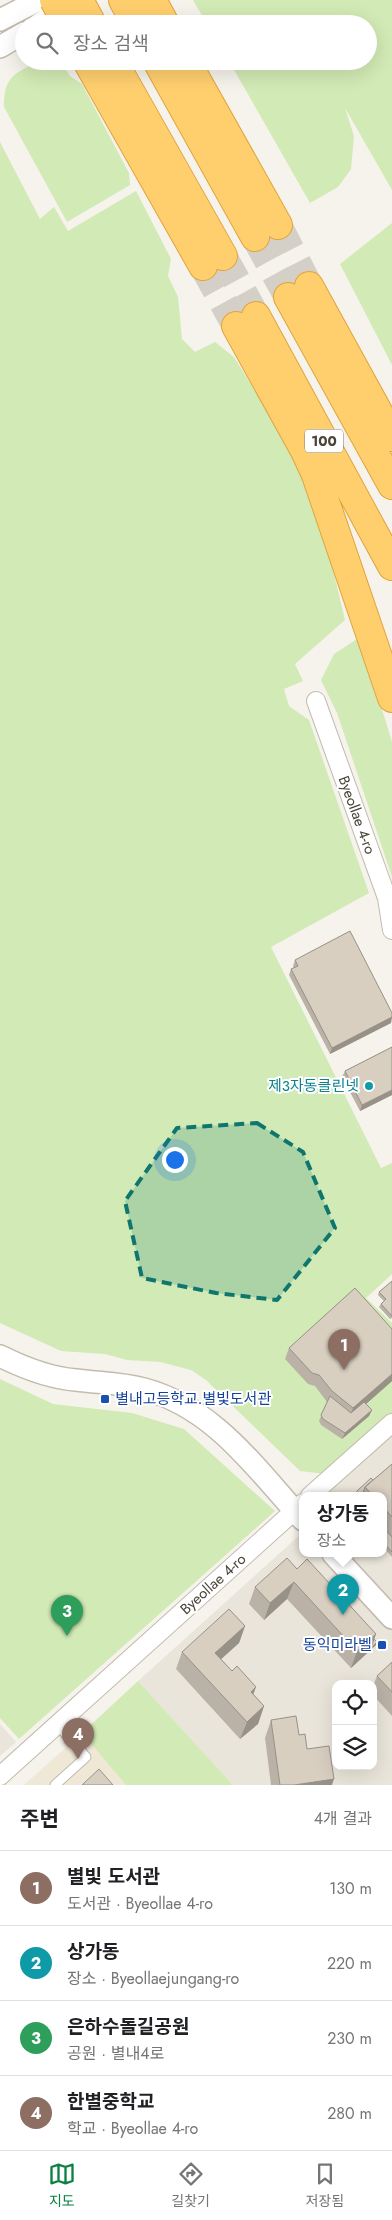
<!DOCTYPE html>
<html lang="ko">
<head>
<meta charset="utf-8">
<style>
  body { margin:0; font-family:Jost,"Noto Sans KR",sans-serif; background:#f2f2f2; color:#202124 }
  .controls { position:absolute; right:15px; bottom:15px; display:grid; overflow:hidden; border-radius:10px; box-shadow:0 5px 20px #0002 }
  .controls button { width:45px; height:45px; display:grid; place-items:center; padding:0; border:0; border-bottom:1px solid #e0e0e0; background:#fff; color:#202124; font:25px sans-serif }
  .you { position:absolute; left:174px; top:1159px; width:18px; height:18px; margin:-12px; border:4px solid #fff; border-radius:50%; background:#1a73e8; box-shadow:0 0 0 8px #1a73e833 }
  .badge { display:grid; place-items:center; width:32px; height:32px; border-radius:50%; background:#0b8043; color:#fff; font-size:16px; font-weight:700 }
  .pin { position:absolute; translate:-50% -41px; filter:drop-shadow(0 1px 2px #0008) }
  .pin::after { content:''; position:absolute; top:26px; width:18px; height:15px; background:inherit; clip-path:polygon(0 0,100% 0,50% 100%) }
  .popup { position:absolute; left:299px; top:1492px; width:88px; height:65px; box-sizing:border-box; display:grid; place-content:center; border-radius:10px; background:#fff; filter:drop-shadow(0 1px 4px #0005); font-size:16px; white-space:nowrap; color:#757577 }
  .popup b { font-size:19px; color:#202124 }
  .popup::after { content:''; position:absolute; left:50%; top:100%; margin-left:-10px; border:10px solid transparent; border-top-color:#fff }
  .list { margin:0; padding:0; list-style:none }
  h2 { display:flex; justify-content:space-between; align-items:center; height:65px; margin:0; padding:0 20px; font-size:21px }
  h2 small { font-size:16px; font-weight:400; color:#757577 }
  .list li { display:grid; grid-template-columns:32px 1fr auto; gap:15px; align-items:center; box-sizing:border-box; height:75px; padding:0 20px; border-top:1px solid #e0e0e0 }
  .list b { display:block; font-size:19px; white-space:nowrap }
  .list p { margin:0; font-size:16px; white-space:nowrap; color:#757577 }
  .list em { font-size:16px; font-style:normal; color:#757577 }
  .icon { flex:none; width:28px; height:28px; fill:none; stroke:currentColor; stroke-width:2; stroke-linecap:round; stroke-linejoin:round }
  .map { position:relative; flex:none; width:392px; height:1785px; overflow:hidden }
  .search { position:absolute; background:#fff; box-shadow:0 5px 20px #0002; left:15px; right:15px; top:15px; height:55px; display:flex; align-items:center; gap:12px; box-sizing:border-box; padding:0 18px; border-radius:28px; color:#757577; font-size:19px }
  .sheet { height:365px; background:#fff }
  nav { display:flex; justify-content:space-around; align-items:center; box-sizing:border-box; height:70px; border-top:1px solid #e0e0e0; background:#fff; font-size:14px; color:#757577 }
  nav a { display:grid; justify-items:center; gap:2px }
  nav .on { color:#0b8043 }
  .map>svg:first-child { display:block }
  .residential { fill:#eae5da; fill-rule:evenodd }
  .education { fill:#efe8d6 }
  .green { fill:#d2eab5 }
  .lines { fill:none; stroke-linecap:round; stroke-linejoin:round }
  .motorway-tunnel { stroke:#d4d0c8; stroke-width:28; stroke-dasharray:28 14; stroke-linecap:butt }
  .service-casing { stroke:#c2bbae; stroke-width:11 }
  .minor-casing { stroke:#c2bbae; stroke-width:20 }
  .tertiary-casing { stroke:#c2bbae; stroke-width:24 }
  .motorway-casing { stroke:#e0a43c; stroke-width:30 }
  .service { stroke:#fff; stroke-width:9 }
  .minor { stroke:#fff; stroke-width:18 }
  .tertiary { stroke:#fff; stroke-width:21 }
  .motorway { stroke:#ffcf6e; stroke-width:28 }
  .motorway-bridge-casing { stroke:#e0a43c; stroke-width:30; stroke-linecap:butt }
  .motorway-bridge { stroke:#ffcf6e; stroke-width:28 }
  .wall { fill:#bab2a6 }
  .shaded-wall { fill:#979187 }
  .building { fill:#d8cfc1; stroke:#979187 }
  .marked { fill:#0f766e; fill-opacity:0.2; stroke:#0f766e; stroke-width:4; stroke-dasharray:10 6; stroke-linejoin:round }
  .culture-dot { fill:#0f9aa8; stroke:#fff; stroke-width:2 }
  .transit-dot { fill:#1a4fb4; stroke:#fff; stroke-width:2 }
  .labels { text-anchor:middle; stroke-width:4; stroke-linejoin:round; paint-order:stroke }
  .shield { fill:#fff; stroke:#817c74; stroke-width:1 }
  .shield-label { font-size:14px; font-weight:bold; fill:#4b4439 }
  .street-label { font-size:15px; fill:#4b4439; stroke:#fff }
  .culture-label { font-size:15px; fill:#0d838f; stroke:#fff; text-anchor:end }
  .transit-label { font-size:15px; fill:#164399; stroke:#fff; text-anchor:start }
</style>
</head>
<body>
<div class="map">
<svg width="392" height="1785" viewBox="0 0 392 1785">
  <rect width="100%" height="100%" fill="#f6f3ec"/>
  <path class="residential" d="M392,1436V1785H233L138,1681L303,1532V1554H383V1496H322ZM336,1684H373V1766H336Z
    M0,1724L16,1742L0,1756Z"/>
  <path class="education" d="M82,1733L126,1785H24Z"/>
  <path class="green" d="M193,0H392V190L345,108L354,136L351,169L338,187L310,203L229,61H368V24H207Z
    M39,61H61L70,76L82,84L129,173L130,185L67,222L4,107C4,76 14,74 39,61Z
    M0,142L40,219L54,207L68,231L136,191L171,259L168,276L178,297L182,339L195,352L215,342L234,357L279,429L311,497L329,553L345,620L295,664L303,681L284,689L289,706L309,720L369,893L271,947L381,1168L392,1163V1274L366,1298L392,1323V1413L325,1474L300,1471L206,1380L191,1370L160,1362L127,1360L105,1354L61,1351L0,1323Z
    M392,223V365L340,264Z
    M360,637L392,742V877L337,713L321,680L334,654Z
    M0,1379L53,1404L132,1413L184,1429L275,1511L19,1739L0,1718Z
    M138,1681L233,1785H126L82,1733Z"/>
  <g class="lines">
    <path class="motorway-tunnel" d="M278,225L309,286
      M255,237L288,297
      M223,256L256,316
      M203,266L236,326"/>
    <g class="service-casing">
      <path id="service" d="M55,1785L86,1757L57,1724"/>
    </g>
    <g class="minor-casing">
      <path id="minor" d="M316,701L387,898L392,930
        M310,1496L392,1423
        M0,1776L303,1503"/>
    </g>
    <g class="tertiary-casing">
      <path id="tertiary" d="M0,20L39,0
        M39,24L73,4
        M0,47L24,33
        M0,1356C24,1368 49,1378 76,1380C99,1383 121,1383 144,1389C215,1408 256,1469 303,1520
        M333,1554L392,1618"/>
    </g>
    <g class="motorway-casing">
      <path id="motorway" d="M123,0L136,24
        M152,0L165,24
        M87,61L203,266
        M113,61L223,256
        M157,61L255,237
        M186,61L278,225
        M309,286L392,437
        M288,297L392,485
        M256,316L392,566
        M236,326L305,451L316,475L392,698"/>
    </g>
    <use href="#service" class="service"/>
    <use href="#minor" class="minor"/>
    <use href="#tertiary" class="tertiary"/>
    <use href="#motorway" class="motorway"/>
    <g class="motorway-bridge-casing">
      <path id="motorway-bridge" d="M54,0L67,24
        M79,0L92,24"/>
    </g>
    <use href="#motorway-bridge" class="motorway-bridge"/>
  </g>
  <path class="wall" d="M295,960L392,1013L391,1023L330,1054L289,975L291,969L294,968L293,966Z
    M392,1047V1095L360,1111L342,1077L345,1071Z
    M392,1281V1318L390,1319L379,1307L381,1304L384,1301L378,1295L379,1292Z
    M289,1348L392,1381L366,1404L372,1410L369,1416L342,1439L321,1425L319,1421L327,1402L315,1386L308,1384L285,1359Z
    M392,1464V1557L383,1547V1496H356L357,1491L373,1480Z
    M295,1567L376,1634L374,1639L377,1642L376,1645L351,1668L287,1599L264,1620L249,1604L255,1587Z
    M245,1626L239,1643L221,1659L264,1706L258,1724L240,1739L176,1669L182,1652Z
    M392,1662V1716L373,1695V1686L377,1676Z
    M271,1720L299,1735L307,1749L332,1785H271L265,1738Z"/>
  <path class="shaded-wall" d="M392,1017L391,1023L330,1054L332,1048Z
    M392,1090V1095L360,1111L362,1105Z
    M392,1374V1381L349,1419L353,1408Z
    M372,1410L369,1416L342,1439L345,1433Z
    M294,1582L287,1599L264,1620L270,1603Z
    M245,1626L239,1643L209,1670L215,1653Z
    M376,1634L371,1648L377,1642L376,1645L351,1668L357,1651Z
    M256,1687L250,1704L251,1692Z
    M264,1706L258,1724L240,1739L247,1722Z
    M334,1779L332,1785H294Z"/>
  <path class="building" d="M350,931L392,1013V1017L332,1048L291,969L298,966L295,960Z
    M392,1047V1090L362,1105L345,1071Z
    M392,1281V1316L381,1304L386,1299L379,1292Z
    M355,1288L392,1329V1374L353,1408L332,1391L319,1375L312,1373L289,1348Z
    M330,1396L351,1413L364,1402L372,1410L345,1433L323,1419L321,1415Z
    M392,1464V1517L383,1507V1496H373L365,1487Z
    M371,1478L373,1480L365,1487L362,1496H357V1491Z
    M383,1527L392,1537V1552L383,1542Z
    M287,1558L297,1569L307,1559L376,1634L357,1651L294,1582L270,1603L255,1587Z
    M229,1609L245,1626L215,1653L232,1671L237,1666L256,1687L251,1692L264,1706L247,1722L182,1652Z
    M374,1639L377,1642L371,1648Z
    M392,1662V1692L377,1676Z
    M296,1716L299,1735L305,1734L307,1749L329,1746L334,1779L294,1785H280L271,1720Z
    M99,1769L113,1785H82Z"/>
  <path class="marked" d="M257,1123L303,1152L335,1228L277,1300L216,1293L142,1278L125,1201L177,1128Z"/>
  <circle class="culture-dot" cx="369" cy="1086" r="5"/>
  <g class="transit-dot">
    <rect x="100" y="1394" width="10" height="10" rx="2.5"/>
    <rect x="377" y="1640" width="10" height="10" rx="2.5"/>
  </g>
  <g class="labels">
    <rect class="shield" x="305" y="429.5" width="38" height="23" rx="4"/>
    <g class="shield-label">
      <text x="324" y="446">100</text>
    </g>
    <g class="street-label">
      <text transform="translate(357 815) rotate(70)" y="5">Byeollae 4-ro</text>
      <text transform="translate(213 1584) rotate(-42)" y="5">Byeollae 4-ro</text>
    </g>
    <g class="culture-label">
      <text x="359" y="1091">제3자동클린넷</text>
    </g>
    <g class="transit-label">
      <text x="115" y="1404">별내고등학교.별빛도서관</text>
      <text x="372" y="1650" text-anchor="end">동익미라벨</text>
    </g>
  </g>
</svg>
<div class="controls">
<button><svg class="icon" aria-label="locate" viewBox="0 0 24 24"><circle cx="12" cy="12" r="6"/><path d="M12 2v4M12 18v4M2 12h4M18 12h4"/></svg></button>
<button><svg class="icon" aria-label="layers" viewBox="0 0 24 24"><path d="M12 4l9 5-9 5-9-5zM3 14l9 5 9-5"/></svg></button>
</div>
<div class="you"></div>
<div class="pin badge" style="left:344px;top:1370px;background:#8d6e63">1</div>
<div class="pin badge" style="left:343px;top:1615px;background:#0f9aa8">2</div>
<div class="popup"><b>상가동</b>장소</div>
<div class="pin badge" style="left:67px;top:1636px;background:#2e9e5b">3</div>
<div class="pin badge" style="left:78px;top:1759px;background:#8d6e63">4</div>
<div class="search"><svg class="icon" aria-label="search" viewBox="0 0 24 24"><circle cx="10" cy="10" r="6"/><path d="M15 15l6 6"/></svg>장소 검색</div>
</div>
<section class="sheet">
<h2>주변<small>4개 결과</small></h2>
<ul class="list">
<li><span class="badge" style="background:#8d6e63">1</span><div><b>별빛 도서관</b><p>도서관 · Byeollae 4-ro</p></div><em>130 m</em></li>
<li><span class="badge" style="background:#0f9aa8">2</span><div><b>상가동</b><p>장소 · Byeollaejungang-ro</p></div><em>220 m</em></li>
<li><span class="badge" style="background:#2e9e5b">3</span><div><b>은하수돌길공원</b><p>공원 · 별내4로</p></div><em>230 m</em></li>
<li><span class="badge" style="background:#8d6e63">4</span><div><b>한별중학교</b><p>학교 · Byeollae 4-ro</p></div><em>280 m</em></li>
</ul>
</section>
<nav>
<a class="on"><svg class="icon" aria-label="map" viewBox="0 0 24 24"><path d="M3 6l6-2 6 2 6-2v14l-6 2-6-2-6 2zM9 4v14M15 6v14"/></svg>지도</a>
<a><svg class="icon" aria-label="directions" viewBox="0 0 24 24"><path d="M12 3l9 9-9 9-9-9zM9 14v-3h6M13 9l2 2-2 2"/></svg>길찾기</a>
<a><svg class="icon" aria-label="saved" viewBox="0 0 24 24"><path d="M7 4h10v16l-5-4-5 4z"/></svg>저장됨</a>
</nav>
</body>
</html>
